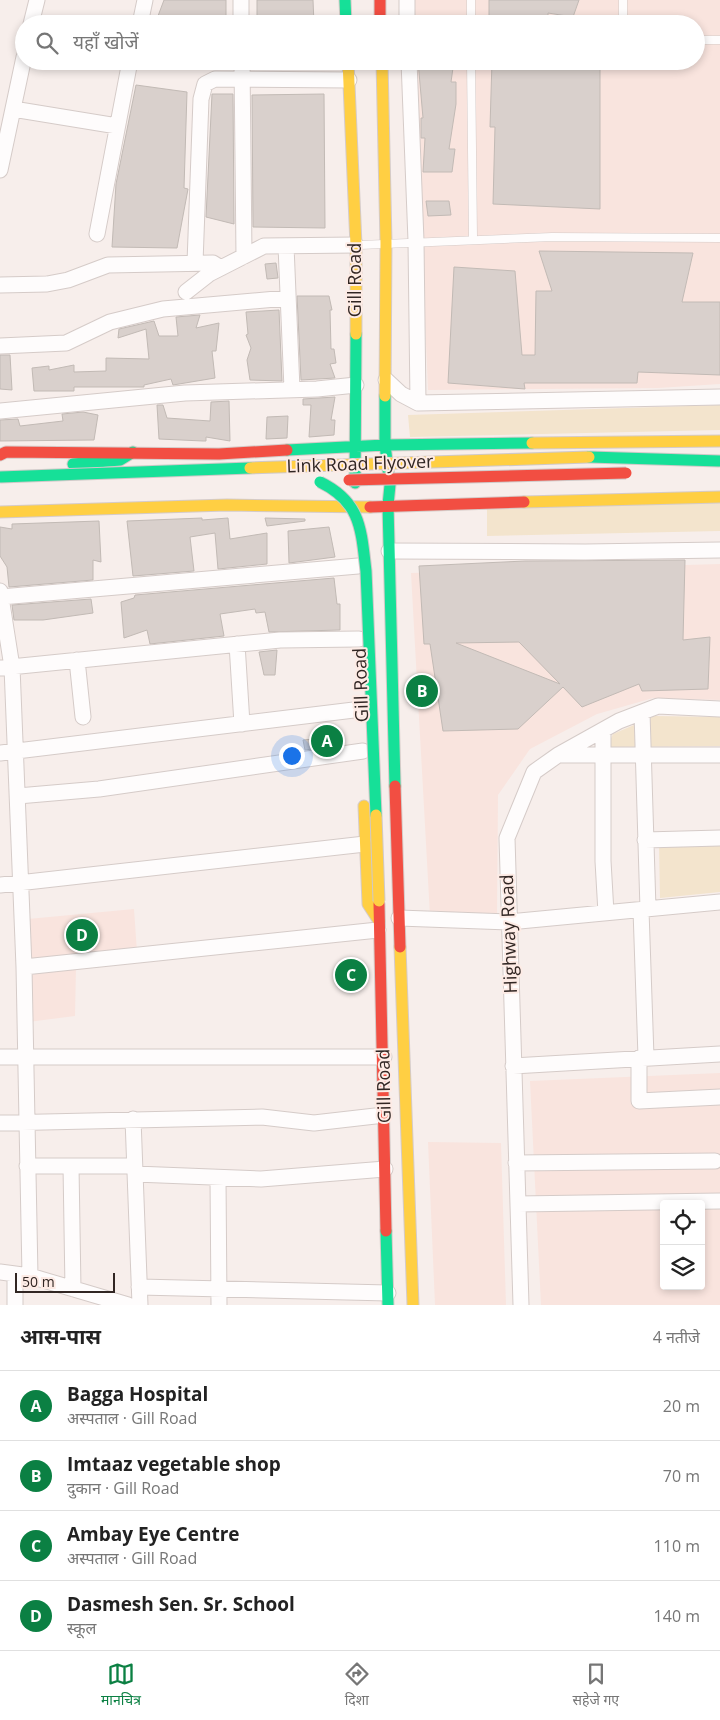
<!DOCTYPE html>
<html lang="hi">
<head>
<meta charset="utf-8">
<style>
  body { margin:0; font-family:"Open Sans","Noto Sans Devanagari",sans-serif; background:#f6f6f6; color:#222 }
  .controls { position:absolute; right:15px; bottom:15px; display:grid; overflow:hidden; border-radius:5px; box-shadow:0 2px 8px #0003 }
  .controls button { width:45px; height:45px; display:grid; place-items:center; padding:0; border:0; border-bottom:1px solid #e0e0e0; background:#fff; color:#222; font:25px sans-serif }
  .scale { position:absolute; left:15px; bottom:12px; width:100px; box-sizing:border-box; padding-left:5px; border:2px solid #312623; border-top:0; font-size:14px; line-height:18px; white-space:nowrap; color:#312623; -webkit-text-stroke:4px #fdebe5; paint-order:stroke }
  .you { position:absolute; left:291px; top:755px; width:18px; height:18px; margin:-12px; border:4px solid #fff; border-radius:50%; background:#1a73e8; box-shadow:0 0 0 8px #1a73e833 }
  .badge { display:grid; place-items:center; width:32px; height:32px; border-radius:50%; background:#0b8043; color:#fff; font-size:16px; font-weight:700 }
  .pin { position:absolute; translate:-50% -50%; border:2px solid #fff; box-shadow:0 1px 5px #0006 }
  .list { margin:0; padding:0; list-style:none }
  h2 { display:flex; justify-content:space-between; align-items:center; height:65px; margin:0; padding:0 20px; font-size:21px }
  h2 small { font-size:16px; font-weight:400; color:#767676 }
  .list li { display:grid; grid-template-columns:32px 1fr auto; gap:15px; align-items:center; box-sizing:border-box; height:70px; padding:0 20px; border-top:1px solid #e0e0e0 }
  .list b { display:block; font-size:19px; white-space:nowrap }
  .list p { margin:0; font-size:16px; white-space:nowrap; color:#767676 }
  .list em { font-size:16px; font-style:normal; color:#767676 }
  .icon { flex:none; width:28px; height:28px; fill:none; stroke:currentColor; stroke-width:2; stroke-linecap:round; stroke-linejoin:round }
  .map { position:relative; flex:none; width:720px; height:1305px; overflow:hidden }
  .search { position:absolute; background:#fff; box-shadow:0 2px 8px #0003; left:15px; right:15px; top:15px; height:55px; display:flex; align-items:center; gap:12px; box-sizing:border-box; padding:0 18px; border-radius:28px; color:#767676; font-size:19px }
  .sheet { height:345px; background:#fff }
  nav { display:flex; justify-content:space-around; align-items:center; box-sizing:border-box; height:70px; border-top:1px solid #e0e0e0; background:#fff; font-size:14px; color:#767676 }
  nav a { display:grid; justify-items:center; gap:2px }
  nav .on { color:#0b8043 }
  .map>svg:first-child { display:block }
  .built { fill:#f9e4de; fill-rule:evenodd }
  .green { fill:#f3e4cd }
  .building { fill:#d9d0cc; stroke:#c2bab5; fill-rule:evenodd }
  .lines { fill:none; stroke-linecap:round; stroke-linejoin:round }
  .lane-casing { stroke:#d5cbc8; stroke-width:9 }
  .street-casing { stroke:#d5cbc8; stroke-width:17 }
  .fast-casing { stroke:#d5cbc8; stroke-width:13 }
  .slow-casing { stroke:#d5cbc8; stroke-width:13 }
  .jam-casing { stroke:#d5cbc8; stroke-width:13 }
  .lane { stroke:#fefcfc; stroke-width:8 }
  .street { stroke:#fefcfc; stroke-width:15 }
  .fast { stroke:#16e098; stroke-width:11 }
  .slow { stroke:#ffcf43; stroke-width:11 }
  .jam { stroke:#f24e42; stroke-width:11 }
  .fast-bridge-casing { stroke:#cfc9c8; stroke-width:13; stroke-linecap:butt }
  .slow-bridge-casing { stroke:#cfc9c8; stroke-width:13; stroke-linecap:butt }
  .jam-bridge-casing { stroke:#cfc9c8; stroke-width:13; stroke-linecap:butt }
  .fast-bridge { stroke:#16e098; stroke-width:11 }
  .slow-bridge { stroke:#ffcf43; stroke-width:11 }
  .jam-bridge { stroke:#f24e42; stroke-width:11 }
  .labels { text-anchor:middle; stroke-width:4; stroke-linejoin:round; paint-order:stroke }
  .street-label { font-size:18px; fill:#312623; stroke:#fdebe5 }
</style>
</head>
<body>
<div class="map">
<svg width="720" height="1305" viewBox="0 0 720 1305">
  <rect width="100%" height="100%" fill="#f7eeeb"/>
  <path class="built" d="M411,0H720V384L658,388L428,390L414,61H696V24H412Z
    M720,564V700L653,698L597,714L530,749L498,795L497,917L430,916L411,573Z
    M134,909L137,952L30,962L28,919Z
    M76,968L75,1016L28,1022L29,975Z
    M720,1073V1305H541L530,1081ZM664,1204H701V1286H664Z
    M428,1142L501,1143L506,1305H435Z"/>
  <path class="green" d="M720,405V430L410,437L408,415Z
    M720,496V531L487,536V501Z
    M655,716L720,717V746L607,747L613,734Z
    M720,837V892L660,898L659,841Z"/>
  <path class="building" d="M164,0H226V24H155Z
    M257,0H313L314,24H257Z
    M489,0H579L573,17L548,13V17L489,16Z
    M418,61H454L451,82H456V104L449,149H455L452,172H423L425,138H421V118H423Z
    M492,61H600V209L493,204L495,127H490Z
    M136,85L187,92L184,188L188,189L177,248L112,247L116,184Z
    M212,94H233L234,224L206,217Z
    M324,94L325,228L253,227L252,95Z
    M426,201H449L451,215L428,216Z
    M539,251L693,253L682,302H720V375L638,372L637,383H524L525,389L448,383L454,267L515,271L522,355H535L536,291H552Z
    M276,263L278,278L267,279L265,264Z
    M297,296H329L332,310H330L331,349H334L336,363L330,364L335,378L301,380Z
    M279,310L282,381L250,380L247,360L251,348L246,335L248,334L246,312Z
    M200,315L196,328L219,323L216,351H212L215,378L173,385L171,379L144,385V387H74V391H34L32,368L49,366V370L74,365V372L106,371V358L149,359L146,329L118,338L119,329L154,321L159,336H178L176,317Z
    M0,355H10L12,390L0,389Z
    M335,397L331,420H335L334,435L309,437L311,405H303V399Z
    M229,401L230,441L206,437V441H203L159,439L157,405H163L167,418L210,421L211,402Z
    M83,412L98,415L94,440L0,441V420L18,419L20,426L63,421L62,414Z
    M288,416L287,438L266,439L267,417Z
    M202,518V520L228,518L230,539L267,533V564L218,569L215,533L190,537L194,571L133,576L127,521Z
    M265,518L305,519V521L267,526Z
    M99,521L101,562L93,560V580L9,587L7,567L0,556V527L12,529V524Z
    M329,527L335,557L289,563L288,531Z
    M685,560L683,640L710,637L708,689L642,691L639,684L582,707L563,687L518,729L443,731L430,644H424L419,566L525,561ZM519,642L560,684L456,643Z
    M334,578L337,604H340V630L269,632L265,612L256,613L255,609L220,614L224,636L150,644L147,630L124,638L121,602L134,598L135,595Z
    M91,599L93,613L43,620H14L12,605Z
    M277,650L275,675H264L259,652Z
    M338,732L340,745L305,750L303,740L314,739L313,735Z"/>
  <g class="lines">
    <g class="lane-casing">
      <path id="lane" d="M471,0V24
        M623,0V24
        M696,40H720
        M471,61L473,238
        M360,245L552,237L720,238"/>
    </g>
    <g class="street-casing">
      <path id="street" d="M241,0V24
        M407,0V24
        M31,24L37,0
        M140,24L145,0
        M242,61L244,256
        M409,61L416,241L418,403
        M13,109L117,126
        M0,170L24,57
        M97,234L130,61
        M286,246L292,389
        M195,263L201,99L205,84L215,79L349,80
        M0,285L47,284L68,280L108,265L213,263L221,268
        M186,292L209,274L264,246L356,245
        M0,346L66,343L110,322L163,309L287,298
        M386,380L401,394L418,403L720,397
        M0,411L185,393L317,389L356,385
        M389,551L585,552L720,550
        M0,591L12,667L24,967L30,1276
        M1,597L358,566
        M237,644L242,724
        M77,660L83,717
        M0,668L280,640L359,639
        M642,712L648,909
        M603,730V861L606,913
        M0,753L362,709
        M560,755H720
        M18,796L99,789L363,751
        M645,840L720,838
        M0,885L365,844
        M641,910L646,1057
        M399,918L509,922L720,902
        M24,967L378,930
        M0,1057H384
        M639,1058V1101L720,1097
        M513,1066L720,1054
        M133,1119L140,1305
        M0,1123L262,1117L314,1123L384,1115
        M516,1163L715,1161
        M27,1166H134
        M71,1166L73,1289
        M135,1174L261,1179L385,1169
        M218,1178L219,1305
        M518,1204L720,1201
        M0,1272L30,1276L128,1305
        M139,1287L388,1293
        M15,1305V1274
        M521,1305L507,838L534,772L558,755L619,721L658,706L720,709"/>
    </g>
    <g class="fast-casing">
      <path id="fast" d="M345,0L346,24
        M385,396V445L390,485L388,505L395,786
        M287,450L385,445L532,443
        M73,464L120,460L133,452
        M355,483L356,334
        M386,1231L388,1305"/>
    </g>
    <g class="slow-casing">
      <path id="slow" d="M348,61L356,245V334
        M382,61L386,243L385,396
        M532,443L720,441
        M524,502L720,497
        M0,512L227,505L370,507
        M364,806L368,904L379,921
        M400,947L413,1305"/>
    </g>
    <g class="jam-casing">
      <path id="jam" d="M380,0V24
        M0,455L6,452L219,454L287,450
        M370,507L524,502
        M395,786L400,947
        M379,904L386,1231"/>
    </g>
    <use href="#lane" class="lane"/>
    <use href="#street" class="street"/>
    <use href="#fast" class="fast"/>
    <use href="#slow" class="slow"/>
    <use href="#jam" class="jam"/>
    <g class="fast-bridge-casing">
      <path id="fast-bridge" d="M589,457L720,461
        M0,477L250,468
        M320,482C361,502 361,529 366,571L376,815"/>
    </g>
    <g class="slow-bridge-casing">
      <path id="slow-bridge" d="M250,468L589,457
        M376,815L379,901"/>
    </g>
    <g class="jam-bridge-casing">
      <path id="jam-bridge" d="M349,480L626,473"/>
    </g>
    <use href="#fast-bridge" class="fast-bridge"/>
    <use href="#slow-bridge" class="slow-bridge"/>
    <use href="#jam-bridge" class="jam-bridge"/>
  </g>
  <g class="labels">
    <g class="street-label">
      <text transform="translate(355 280) rotate(-90)" y="6">Gill Road</text>
      <text transform="translate(360 464) rotate(-2)" y="6">Link Road Flyover</text>
      <text transform="translate(361 685) rotate(-92)" y="6">Gill Road</text>
      <text transform="translate(509 934) rotate(-92)" y="6">Highway Road</text>
      <text transform="translate(384 1086) rotate(-91)" y="6">Gill Road</text>
    </g>
  </g>
</svg>
<div class="controls">
<button><svg class="icon" aria-label="locate" viewBox="0 0 24 24"><circle cx="12" cy="12" r="6"/><path d="M12 2v4M12 18v4M2 12h4M18 12h4"/></svg></button>
<button><svg class="icon" aria-label="layers" viewBox="0 0 24 24"><path d="M12 4l9 5-9 5-9-5zM3 14l9 5 9-5"/></svg></button>
</div>
<div class="scale">50 m</div>
<div class="you"></div>
<div class="pin badge" style="left:327px;top:741px">A</div>
<div class="pin badge" style="left:422px;top:691px">B</div>
<div class="pin badge" style="left:351px;top:975px">C</div>
<div class="pin badge" style="left:82px;top:935px">D</div>
<div class="search"><svg class="icon" aria-label="search" viewBox="0 0 24 24"><circle cx="10" cy="10" r="6"/><path d="M15 15l6 6"/></svg>यहाँ खोजें</div>
</div>
<section class="sheet">
<h2>आस-पास<small>4 नतीजे</small></h2>
<ul class="list">
<li><span class="badge">A</span><div><b>Bagga Hospital</b><p>अस्पताल · Gill Road</p></div><em>20 m</em></li>
<li><span class="badge">B</span><div><b>Imtaaz vegetable shop</b><p>दुकान · Gill Road</p></div><em>70 m</em></li>
<li><span class="badge">C</span><div><b>Ambay Eye Centre</b><p>अस्पताल · Gill Road</p></div><em>110 m</em></li>
<li><span class="badge">D</span><div><b>Dasmesh Sen. Sr. School</b><p>स्कूल</p></div><em>140 m</em></li>
</ul>
</section>
<nav>
<a class="on"><svg class="icon" aria-label="map" viewBox="0 0 24 24"><path d="M3 6l6-2 6 2 6-2v14l-6 2-6-2-6 2zM9 4v14M15 6v14"/></svg>मानचित्र</a>
<a><svg class="icon" aria-label="directions" viewBox="0 0 24 24"><path d="M12 3l9 9-9 9-9-9zM9 14v-3h6M13 9l2 2-2 2"/></svg>दिशा</a>
<a><svg class="icon" aria-label="saved" viewBox="0 0 24 24"><path d="M7 4h10v16l-5-4-5 4z"/></svg>सहेजे गए</a>
</nav>
</body>
</html>
